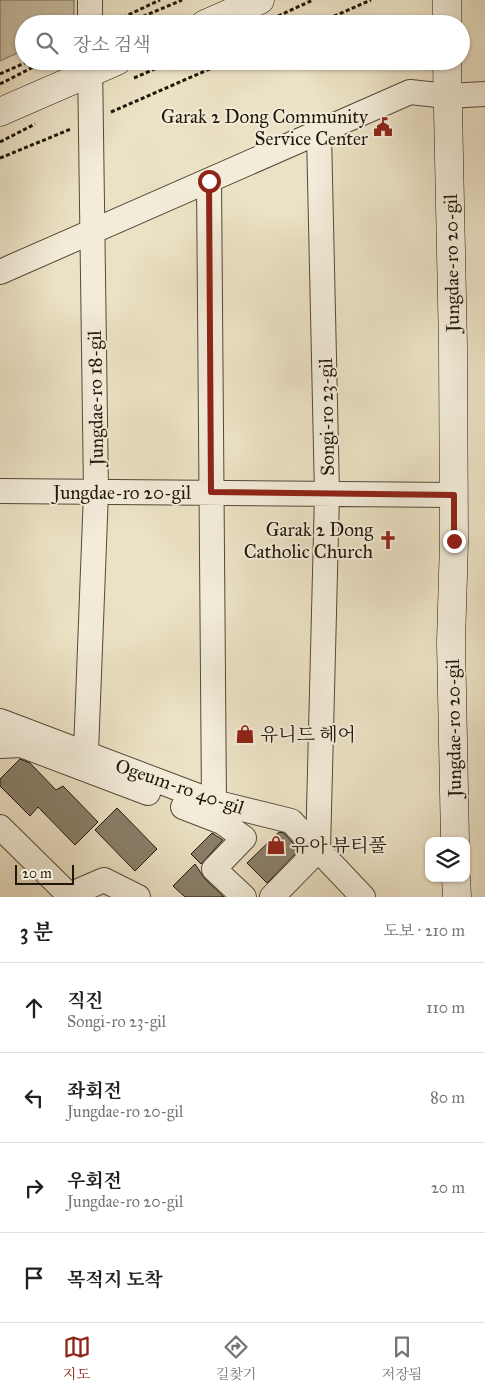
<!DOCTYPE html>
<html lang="ko">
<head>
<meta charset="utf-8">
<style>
  body { margin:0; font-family:"IM FELL Great Primer","Noto Serif KR",serif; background:#f6f6f6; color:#202124 }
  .controls { position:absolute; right:15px; bottom:15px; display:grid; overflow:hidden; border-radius:10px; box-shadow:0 1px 4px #0004 }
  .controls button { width:45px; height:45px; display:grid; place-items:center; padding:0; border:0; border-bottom:1px solid #e0e0e0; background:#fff; color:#202124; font:25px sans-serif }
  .scale { position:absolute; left:15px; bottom:12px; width:59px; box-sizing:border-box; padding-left:5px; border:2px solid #20170a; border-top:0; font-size:14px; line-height:18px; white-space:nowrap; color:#20170a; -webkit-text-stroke:4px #f2ecd9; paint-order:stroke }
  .stop { position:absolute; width:15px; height:15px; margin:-11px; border:4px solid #8f2418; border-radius:50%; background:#fff }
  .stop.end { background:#8f2418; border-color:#fff; box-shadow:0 1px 5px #0008 }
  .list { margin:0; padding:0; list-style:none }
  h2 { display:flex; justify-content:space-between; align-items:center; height:65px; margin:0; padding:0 20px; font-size:21px }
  h2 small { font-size:16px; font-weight:400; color:#757577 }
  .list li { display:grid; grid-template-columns:32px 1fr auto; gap:15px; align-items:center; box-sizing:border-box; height:90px; padding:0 20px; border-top:1px solid #e0e0e0 }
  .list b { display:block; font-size:19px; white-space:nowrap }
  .list p { margin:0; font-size:16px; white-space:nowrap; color:#757577 }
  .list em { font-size:16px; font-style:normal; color:#757577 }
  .icon { flex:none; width:28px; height:28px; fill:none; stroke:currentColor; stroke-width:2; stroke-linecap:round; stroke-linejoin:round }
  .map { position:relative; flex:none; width:485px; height:897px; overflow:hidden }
  .search { position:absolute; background:#fff; box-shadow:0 1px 4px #0004; left:15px; right:15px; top:15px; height:55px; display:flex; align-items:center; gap:12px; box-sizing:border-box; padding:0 18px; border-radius:28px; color:#757577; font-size:19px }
  .sheet { height:425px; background:#fff }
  nav { display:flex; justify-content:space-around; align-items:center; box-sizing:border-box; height:70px; border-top:1px solid #e0e0e0; background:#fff; font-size:14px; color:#757577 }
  nav a { display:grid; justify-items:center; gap:2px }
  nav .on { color:#8f2418 }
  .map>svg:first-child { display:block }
  .green { fill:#c8bfa4; stroke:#746b57 }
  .building { fill:#8a806b; stroke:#20170a }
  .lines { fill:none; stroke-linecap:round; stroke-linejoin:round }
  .street-casing { stroke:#534a38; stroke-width:26 }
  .secondary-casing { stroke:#20170a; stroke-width:29 }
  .path { stroke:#20170a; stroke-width:3; stroke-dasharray:4 2.5; stroke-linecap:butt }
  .street { stroke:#f2ecd9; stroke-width:24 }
  .secondary { stroke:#f2ecd9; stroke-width:28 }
  .route { stroke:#8f2418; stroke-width:6 }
  .labels { text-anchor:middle; stroke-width:4; stroke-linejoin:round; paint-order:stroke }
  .poi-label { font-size:19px; fill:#20170a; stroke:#f2ecd9; text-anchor:end }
  .street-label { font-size:19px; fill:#20170a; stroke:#f2ecd9 }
</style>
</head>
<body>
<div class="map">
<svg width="485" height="897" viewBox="0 0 485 897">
  <rect width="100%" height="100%" fill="#ebe1c4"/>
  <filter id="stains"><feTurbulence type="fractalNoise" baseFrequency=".004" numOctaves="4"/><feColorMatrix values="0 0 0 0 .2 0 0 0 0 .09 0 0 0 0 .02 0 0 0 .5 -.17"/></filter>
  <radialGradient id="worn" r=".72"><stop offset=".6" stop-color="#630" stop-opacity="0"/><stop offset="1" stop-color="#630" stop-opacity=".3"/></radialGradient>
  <path class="green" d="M0,0H74V24H24V50L0,61Z"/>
  <path class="building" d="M20,759L30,763L56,790L63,786L98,822L75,845L38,807L30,816L0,786V779Z
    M117,808L157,849L135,871L95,830Z
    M279,832L284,833L299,850L267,883L247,863Z
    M212,833L223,840L201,864L191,854Z
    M195,864L205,879L224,897H185L173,886Z"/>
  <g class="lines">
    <g class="street-casing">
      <path id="street" d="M90,0V24
        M209,181L214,802
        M0,272L410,92L447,96L485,94
        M0,491L454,495
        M0,721L214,802L291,821L363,897
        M0,746L21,745L148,793
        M86,752L96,492L90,61
        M183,807L222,822L244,838L214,869L244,897
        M0,827L69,895L66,897
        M69,895L104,880L138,897
        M272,897L318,850L327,494L319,133"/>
    </g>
    <g class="secondary-casing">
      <path id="secondary" d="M205,24L260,0
        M447,24V0
        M447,61L453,347L454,541L451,642L455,841
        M0,112L117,61
        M456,878L457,897"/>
    </g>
    <path class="path" d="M278,16L313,0
      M111,23L160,0
      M125,24L182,0
      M316,24L371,0
      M0,74L29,61
      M134,78L173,61
      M0,84L45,61
      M111,112L228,61
      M0,142L35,124
      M0,158L71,129"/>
    <use href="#street" class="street"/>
    <use href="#secondary" class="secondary"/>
  </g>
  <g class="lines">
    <path class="route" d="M209,181L211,492L454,495V541"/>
  </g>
  <defs>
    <g id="civic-bare" transform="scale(1.5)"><path d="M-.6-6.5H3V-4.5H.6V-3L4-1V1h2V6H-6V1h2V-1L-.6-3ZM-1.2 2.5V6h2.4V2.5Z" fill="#8f2418" stroke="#f2ecd9" stroke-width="2.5" paint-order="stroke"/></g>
    <g id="church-bare" transform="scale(1.5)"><path d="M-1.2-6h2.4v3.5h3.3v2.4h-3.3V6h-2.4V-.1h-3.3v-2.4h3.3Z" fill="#8f2418" stroke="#f2ecd9" stroke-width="2.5" paint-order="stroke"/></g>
    <g id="shop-bare" transform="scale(1.5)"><path d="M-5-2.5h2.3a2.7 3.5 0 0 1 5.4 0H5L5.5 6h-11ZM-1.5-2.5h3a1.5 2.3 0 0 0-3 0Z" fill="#8f2418" stroke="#f2ecd9" stroke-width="2.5" paint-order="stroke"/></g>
  </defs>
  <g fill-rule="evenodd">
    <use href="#civic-bare" x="383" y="127"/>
    <use href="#church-bare" x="388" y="540"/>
    <use href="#shop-bare" x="245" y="734"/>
    <use href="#shop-bare" x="276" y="845"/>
  </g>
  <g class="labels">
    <g class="poi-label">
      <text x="368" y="123">Garak 2 Dong Community<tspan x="368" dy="22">Service Center</tspan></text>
      <text x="373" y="536">Garak 2 Dong<tspan x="373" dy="22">Catholic Church</tspan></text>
      <text x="260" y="741" text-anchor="start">유니드 헤어</text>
      <text x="291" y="852" text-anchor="start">유아 뷰티풀</text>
    </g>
    <g class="street-label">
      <text transform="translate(451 263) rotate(-91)" y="7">Jungdae-ro 20-gil</text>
      <text transform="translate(95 398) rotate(-91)" y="7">Jungdae-ro 18-gil</text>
      <text transform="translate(326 417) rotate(-91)" y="7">Songi-ro 23-gil</text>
      <text x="122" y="499">Jungdae-ro 20-gil</text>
      <text transform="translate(453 728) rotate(-91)" y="7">Jungdae-ro 20-gil</text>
      <text transform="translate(180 786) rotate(19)" y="7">Ogeum-ro 40-gil</text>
    </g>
  </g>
  <rect width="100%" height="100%" filter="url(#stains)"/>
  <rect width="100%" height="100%" fill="url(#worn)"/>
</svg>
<div class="controls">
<button><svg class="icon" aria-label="layers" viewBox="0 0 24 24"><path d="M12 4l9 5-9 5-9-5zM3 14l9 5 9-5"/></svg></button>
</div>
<div class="scale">20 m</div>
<div class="stop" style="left:209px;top:181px"></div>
<div class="stop end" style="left:454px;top:541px"></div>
<div class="search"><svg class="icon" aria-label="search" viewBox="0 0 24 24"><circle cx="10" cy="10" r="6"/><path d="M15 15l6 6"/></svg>장소 검색</div>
</div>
<section class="sheet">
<h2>3 분<small>도보 · 210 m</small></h2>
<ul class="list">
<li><svg class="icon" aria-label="ahead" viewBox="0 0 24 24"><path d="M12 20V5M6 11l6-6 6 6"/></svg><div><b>직진</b><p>Songi-ro 23-gil</p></div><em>110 m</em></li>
<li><svg class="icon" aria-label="left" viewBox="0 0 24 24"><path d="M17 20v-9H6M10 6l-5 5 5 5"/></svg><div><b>좌회전</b><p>Jungdae-ro 20-gil</p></div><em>80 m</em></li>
<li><svg class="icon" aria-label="right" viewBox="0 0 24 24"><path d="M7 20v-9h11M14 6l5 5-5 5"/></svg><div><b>우회전</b><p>Jungdae-ro 20-gil</p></div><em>20 m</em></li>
<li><svg class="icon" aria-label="arrive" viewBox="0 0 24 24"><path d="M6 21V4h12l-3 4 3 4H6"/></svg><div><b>목적지 도착</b></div></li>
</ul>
</section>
<nav>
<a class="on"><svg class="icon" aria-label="map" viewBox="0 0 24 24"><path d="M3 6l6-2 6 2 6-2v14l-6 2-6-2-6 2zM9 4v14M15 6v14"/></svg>지도</a>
<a><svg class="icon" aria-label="directions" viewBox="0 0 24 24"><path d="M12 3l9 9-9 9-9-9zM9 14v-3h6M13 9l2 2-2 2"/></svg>길찾기</a>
<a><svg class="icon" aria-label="saved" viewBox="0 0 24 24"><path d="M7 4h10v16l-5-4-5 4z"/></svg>저장됨</a>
</nav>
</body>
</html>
